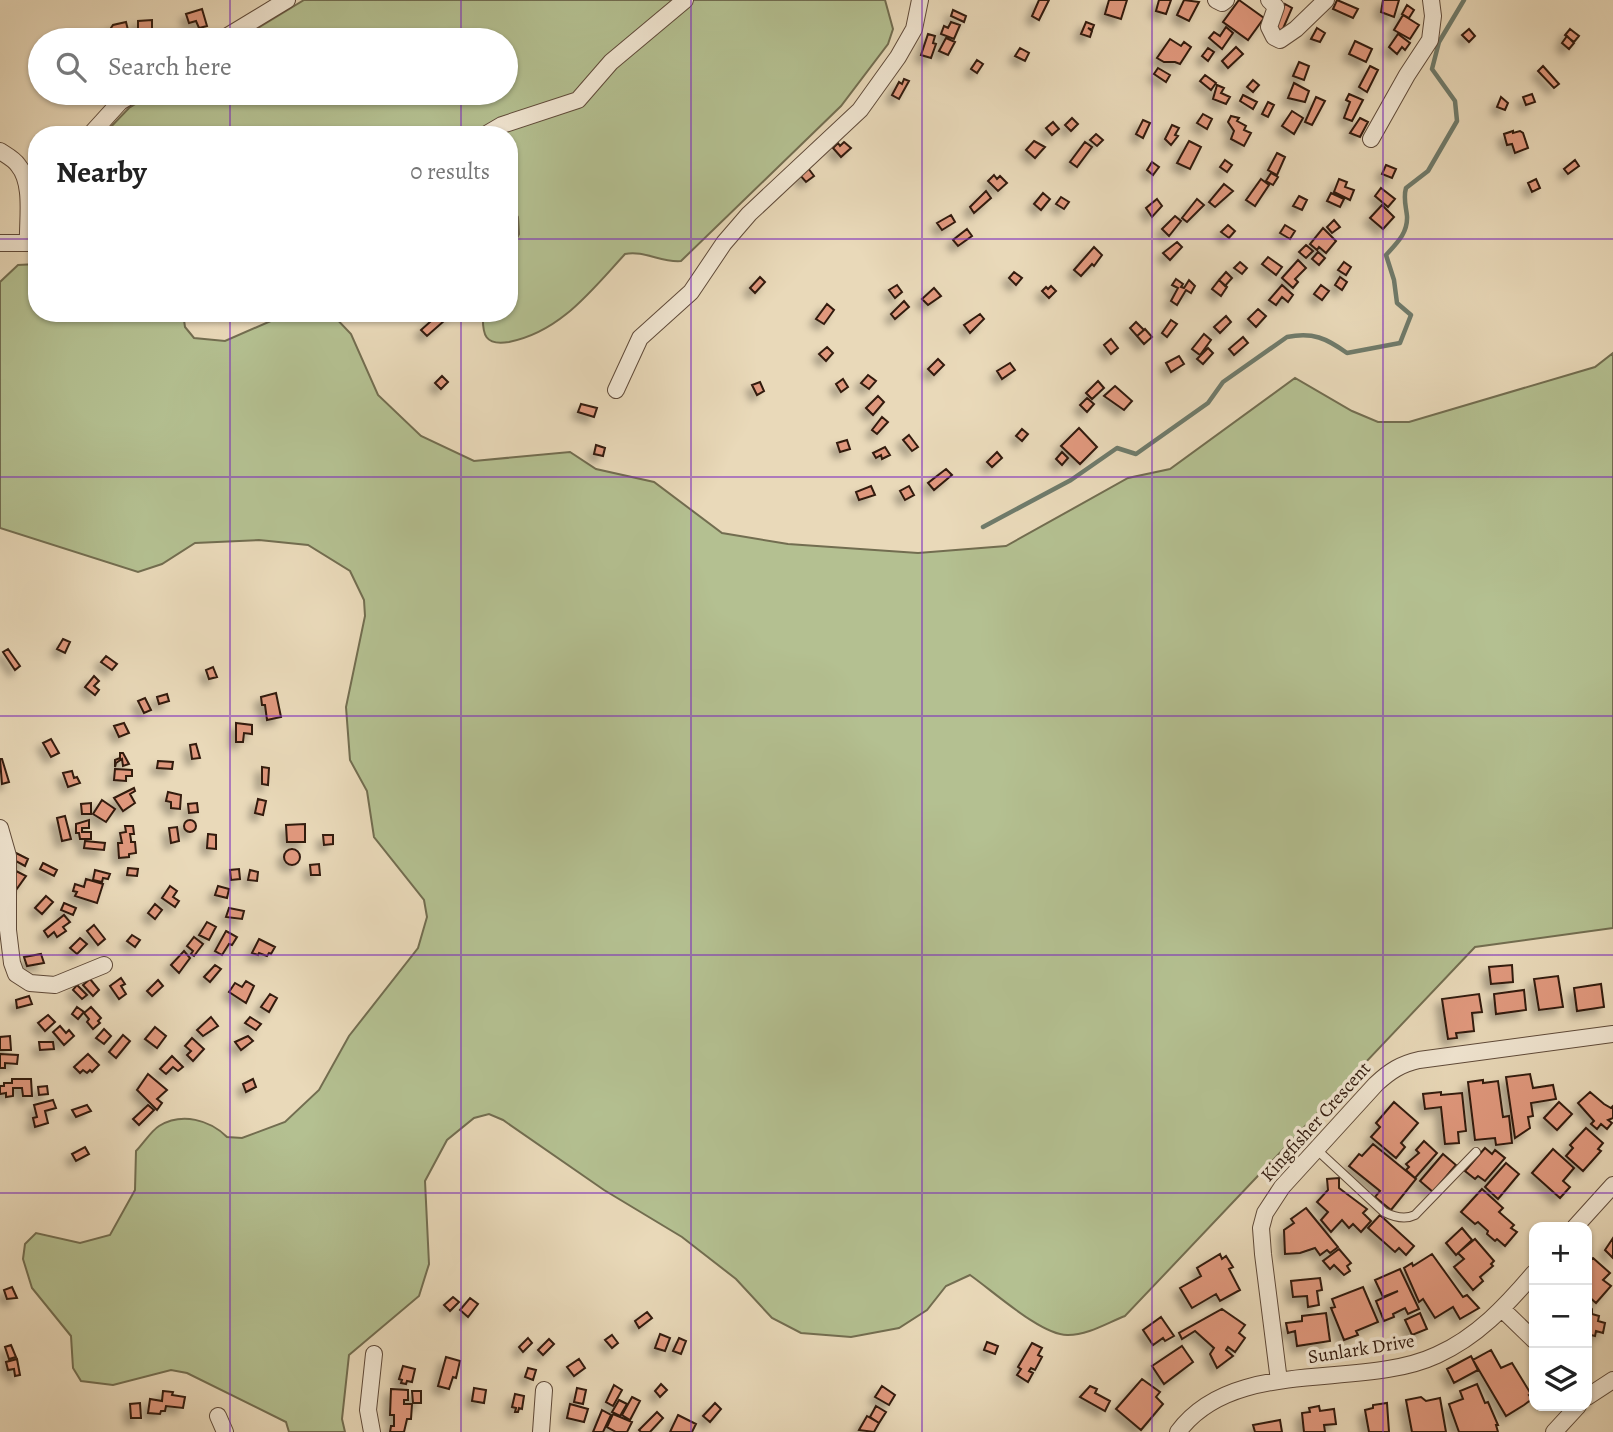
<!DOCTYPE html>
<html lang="en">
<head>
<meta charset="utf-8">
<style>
  body { margin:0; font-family:Alegreya,serif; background:#f6f6f6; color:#222 }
  .controls { position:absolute; right:21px; bottom:21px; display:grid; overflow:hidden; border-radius:14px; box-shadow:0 2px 5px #0004 }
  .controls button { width:63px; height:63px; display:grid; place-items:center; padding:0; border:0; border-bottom:2px solid #e0e0e0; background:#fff; color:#222; font:35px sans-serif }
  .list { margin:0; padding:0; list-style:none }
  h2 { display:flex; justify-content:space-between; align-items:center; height:91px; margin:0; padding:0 28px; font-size:30px }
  h2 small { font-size:23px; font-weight:400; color:#767676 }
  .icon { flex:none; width:38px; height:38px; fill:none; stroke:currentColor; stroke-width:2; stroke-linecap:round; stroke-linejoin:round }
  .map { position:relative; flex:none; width:1613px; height:1432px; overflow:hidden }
  .search { position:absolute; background:#fff; box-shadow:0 2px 5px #0004; left:28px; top:28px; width:490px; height:77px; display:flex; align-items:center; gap:18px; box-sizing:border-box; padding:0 24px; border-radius:38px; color:#767676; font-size:26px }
  .panel { position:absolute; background:#fff; box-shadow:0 2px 5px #0004; left:28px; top:126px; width:490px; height:196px; border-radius:28px }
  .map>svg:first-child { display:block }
  .green { fill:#b4c091; stroke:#726d50; stroke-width:2 }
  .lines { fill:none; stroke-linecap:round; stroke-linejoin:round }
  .stream { stroke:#6f7b6b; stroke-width:4.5 }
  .building { fill:#e0987d; stroke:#311a0e; stroke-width:2; filter:url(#shadow) }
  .service-casing { stroke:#5f4a39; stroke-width:10 }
  .minor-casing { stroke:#5f4a39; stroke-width:18 }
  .service { stroke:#f1e6d2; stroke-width:8 }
  .minor { stroke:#f1e6d2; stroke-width:16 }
  .grid { fill:none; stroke:#7b2cbf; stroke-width:2; stroke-opacity:0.55 }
  .labels { text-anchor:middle; stroke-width:7; stroke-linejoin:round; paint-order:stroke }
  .street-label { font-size:19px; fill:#311a0e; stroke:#f1e6d2 }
</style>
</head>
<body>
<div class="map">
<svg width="1613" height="1432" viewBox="0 0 1613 1432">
  <defs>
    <filter id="shadow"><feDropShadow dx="-6" dy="6" stdDeviation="3.5" flood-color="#0004"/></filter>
  </defs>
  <rect width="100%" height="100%" fill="#e9d9b9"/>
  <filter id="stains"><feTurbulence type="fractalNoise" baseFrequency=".00286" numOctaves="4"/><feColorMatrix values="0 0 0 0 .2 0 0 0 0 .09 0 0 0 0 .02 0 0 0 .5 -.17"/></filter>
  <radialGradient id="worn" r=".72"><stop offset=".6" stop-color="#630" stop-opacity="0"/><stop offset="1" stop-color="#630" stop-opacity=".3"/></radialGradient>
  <path class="green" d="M304,0H885L893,29L888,44L841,106L681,261C662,263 644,250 625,254C591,291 560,332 509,342C485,346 482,335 483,313H509V253L519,234L518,217L509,203V135H313C293,125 274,125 253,135H103L129,108L153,93H506V40H238Z
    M37,264V313H183L185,327L194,338L225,341L289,313H331L351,334L378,395L421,436L474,461L570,452L596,469L654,482L722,533L788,544L918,553L1006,546L1128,478L1170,469L1295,378L1352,411L1378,422H1409L1595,367L1613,353V928L1475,947L1125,1316C1107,1323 1088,1335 1068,1335C1042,1336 993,1291 970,1275L946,1286L927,1310L899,1328L851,1337L801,1333L772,1318L736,1279L682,1237L604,1190L503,1120L489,1114L474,1118L447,1140L425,1181L429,1264L419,1296L349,1355L342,1419L345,1432H289L286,1422L187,1373L171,1370L113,1385L81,1381L73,1368L71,1336L32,1288L23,1259L25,1244L36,1233L80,1243L110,1235L135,1190L136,1151C143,1144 151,1131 159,1126C182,1112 210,1120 227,1137L242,1138L285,1122L319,1090L349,1036L418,948L427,917L424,900L374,837L367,791L350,760L346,707L365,616L364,600L350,571L308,545L259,540L195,543L162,564L138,572L0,528V282L18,265Z"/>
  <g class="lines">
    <path class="stream" d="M983,527L1071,480L1117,448L1136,454L1208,403L1223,382L1287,337C1313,332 1326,338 1347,353L1400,343L1411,315L1397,303L1394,280L1386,255C1397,243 1408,233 1407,216C1406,206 1403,198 1406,188L1428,171L1457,121L1455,101L1432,69L1439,42L1464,0"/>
  </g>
  <path class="building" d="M1039,0H1049L1039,20L1032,16Z
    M1109,0H1127L1121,19L1105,14Z
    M1159,0H1171L1166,14L1156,11Z
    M1184,0L1199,2L1189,21L1177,15Z
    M1239,0L1264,18L1248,40L1223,22Z
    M1337,0L1358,9L1353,18L1333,9Z
    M1383,0H1399L1394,17L1381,12Z
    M1285,4L1292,8L1282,31L1274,27Z
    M1407,5L1414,10L1409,18L1402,14Z
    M202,9L207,26L199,28L196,21L189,23L186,14Z
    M953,10L966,16L964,22L951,16Z
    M1403,15L1419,25L1410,39L1394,30Z
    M152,20V29L138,32V21Z
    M126,22L128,30L112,34L111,28L113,25Z
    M951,22L960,25L954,39L941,34L944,26L948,28Z
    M1086,22L1094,25L1092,30L1088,28L1092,31L1090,37L1081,34Z
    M1226,27L1233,33L1222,49L1209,38L1214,32L1220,36Z
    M1317,28L1325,33L1320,42L1311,39Z
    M1469,29L1475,36L1469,42L1462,35Z
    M1570,29L1579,36L1574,42L1565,35Z
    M928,34L935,36L933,43L936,44L931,58L921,55Z
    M1398,34L1410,43L1405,50L1402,47L1397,54L1389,47Z
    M1567,36L1574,43L1569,49L1562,43Z
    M946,38L955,42L948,55L939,51Z
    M1170,39L1181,46L1184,42L1191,47L1180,64L1175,62H1164L1157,58Z
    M1355,41L1372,49L1366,62L1349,54Z
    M1236,47L1243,54L1228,68L1222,61Z
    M1020,48L1029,53L1025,61L1015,56Z
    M1208,48L1214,52L1208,61L1202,56Z
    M977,60L983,64L977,73L971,69Z
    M1299,62L1309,66L1304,80L1293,76Z
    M1370,66L1378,70L1367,92L1359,87Z
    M1543,66L1559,84L1554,88L1538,71Z
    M1158,68L1170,75L1166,82L1154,74Z
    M1205,75L1216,83L1211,90L1200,81Z
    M904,79L909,81L899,99L892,95L899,82L902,84Z
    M1253,80L1259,85L1253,92L1247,87Z
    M1294,83L1309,91L1305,102L1288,98Z
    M1217,85L1224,88L1221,93L1230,97L1226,104L1213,99Z
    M1349,94L1363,100L1352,121L1344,118L1350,102L1346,100Z
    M1532,94L1535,102L1526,105L1523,97Z
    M1243,95L1257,102L1253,109L1240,101Z
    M1316,97L1325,101L1312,125L1305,122Z
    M1501,97L1508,103L1505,110L1497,107Z
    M1268,102L1274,105L1268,117L1262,114Z
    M1292,111L1303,118L1294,134L1282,126Z
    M1203,114L1212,119L1207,129L1197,123Z
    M1231,116L1239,118L1237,121L1246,126L1244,130L1251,133L1244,146L1231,139L1234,131L1228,122Z
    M1072,118L1078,124L1071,131L1065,125Z
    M1360,118L1368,122L1360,137L1350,133Z
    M1143,120L1150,123L1143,138L1136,134Z
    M1053,122L1059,129L1052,135L1046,128Z
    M1172,125L1179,128L1175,135L1178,136L1171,145L1165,139Z
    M1513,131V133L1520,131L1523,133L1528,148L1515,153L1512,144L1507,145L1504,134Z
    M1096,134L1103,140L1097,146L1090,140Z
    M1034,141L1045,147L1035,158L1026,150Z
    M1189,141L1201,147L1190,169L1177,163Z
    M844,142L851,148L841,157L833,148L838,143L840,146Z
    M1085,142L1092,147L1077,167L1070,162Z
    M1277,153L1285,157L1277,175L1268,170Z
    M1225,160L1232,165L1227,172L1220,167Z
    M1575,160L1579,166L1568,174L1564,169Z
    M1152,162L1159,167L1153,175L1147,170Z
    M1386,165L1396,169L1392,178L1382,174Z
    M808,168L814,176L806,182L799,174Z
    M1271,173L1278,177L1273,185L1266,181Z
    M994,175L997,179L1000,176L1007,183L998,191L988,181Z
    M1261,179L1269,185L1255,206L1246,200Z
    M1339,179L1347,182L1345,187L1354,190L1350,200L1334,192Z
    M1536,179L1540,188L1532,192L1528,183Z
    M1224,184L1233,191L1215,207L1209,202Z
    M1381,188L1395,199L1388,207L1375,196Z
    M986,191L991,198L974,213L970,207Z
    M1043,193L1050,199L1041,210L1034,204Z
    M1331,193L1344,199L1340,207L1327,201Z
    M1299,196L1307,200L1302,210L1293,206Z
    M1061,197L1069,202L1064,209L1056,204Z
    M1157,199L1162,206L1152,217L1146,208Z
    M1197,199L1204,205L1187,222L1182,218Z
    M1382,205L1394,217L1383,229L1370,218Z
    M951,215L955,222L942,230L937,223Z
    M1175,216L1181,221L1169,236L1162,229Z
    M1334,220L1340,227L1332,233L1327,227Z
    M1228,225L1235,231L1229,238L1221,232Z
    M1285,225L1295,231L1290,239L1280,233Z
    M1323,228L1336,241L1326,253L1319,247L1317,250L1310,244Z
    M967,229L972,236L958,246L953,240Z
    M1177,242L1182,247L1170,260L1163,253Z
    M1306,245L1313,251L1306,258L1299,252Z
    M1094,247L1102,255L1094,266L1092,264L1081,276L1074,270Z
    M1318,252L1325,258L1319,265L1312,259Z
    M1268,257L1282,267L1276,275L1262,264Z
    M1298,260L1306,268L1295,279L1298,282L1293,288L1282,278Z
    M1240,262L1247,268L1242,274L1234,268Z
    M1344,262L1351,267L1346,275L1338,270Z
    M1014,272L1022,278L1016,285L1009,278Z
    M1226,272L1232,278L1225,286L1219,280Z
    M760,277L765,282L755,293L750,288Z
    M1340,277L1347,282L1342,290L1335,285Z
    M1176,279L1183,284L1181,287L1184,288L1189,280L1195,286L1191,293L1186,290L1177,305L1171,301L1178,288L1172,285Z
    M1219,280L1227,287L1221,296L1212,289Z
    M897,285L902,292L895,298L889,290Z
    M1282,285L1293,295L1288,302L1282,297L1276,305L1269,300Z
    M1321,285L1329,291L1322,300L1314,294Z
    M1051,286L1056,291L1049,298L1042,291L1046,287L1048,289Z
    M934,288L941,296L928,305L922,299Z
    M904,301L909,307L895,319L891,314Z
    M827,304L834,310L824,324L816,319Z
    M1258,309L1266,316L1256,327L1248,319Z
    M440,313H453L427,336L421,330Z
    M980,314L984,319L970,333L964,325Z
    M1226,316L1231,322L1220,333L1214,327Z
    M1171,320L1177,324L1167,337L1162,333Z
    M1136,322L1144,330L1137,336L1130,328Z
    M1145,329L1152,337L1144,344L1137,336Z
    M1204,334L1211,340L1200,355L1192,349Z
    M1243,337L1248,343L1234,355L1229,349Z
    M1111,339L1118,348L1111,354L1104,345Z
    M827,347L833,353L826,361L819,354Z
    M1208,348L1213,353L1203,364L1197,359Z
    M1179,356L1184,364L1171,372L1166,363Z
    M938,359L944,365L934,375L928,369Z
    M1010,363L1015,370L1002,379L997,371Z
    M868,375L876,381L869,389L861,383Z
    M442,376L448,382L441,389L435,383Z
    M843,379L848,387L841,392L836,384Z
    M1098,381L1104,388L1092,399L1086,393Z
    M760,382L764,391L757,395L752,385Z
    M1115,386L1132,401L1124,410L1104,396Z
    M878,396L884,402L873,415L866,408Z
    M1087,398L1094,404L1087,412L1080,405Z
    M581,404L597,408L594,417L578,412Z
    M882,417L888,422L877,434L872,430Z
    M1079,428L1097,447L1080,464L1061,446Z
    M1022,429L1028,434L1022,441L1016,436Z
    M909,435L918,447L912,451L903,440Z
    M847,440L850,449L840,452L837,443Z
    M596,445L605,448L603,456L594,454Z
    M885,447L890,455L882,459L881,455L876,458L873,453Z
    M997,452L1002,458L992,467L987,462Z
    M1062,452L1068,458L1062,465L1056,459Z
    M946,469L952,475L934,490L928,483Z
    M871,486L875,495L859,500L856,492Z
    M909,486L914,495L905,500L900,491Z
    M63,639L70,642L65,653L57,649Z
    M8,649L20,666L15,670L3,652Z
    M106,656L117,664L112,670L101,662Z
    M213,667L217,677L209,679L206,670Z
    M94,676L99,681L94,686L99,690L95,695L85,687Z
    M276,693L281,717L267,720L265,705H262L261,697Z
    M167,694L169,701L159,704L157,697Z
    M145,698L151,710L144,713L138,701Z
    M124,723L129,733L119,737L114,726Z
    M236,723L252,725V734L244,733L243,742H236Z
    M51,739L59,753L51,757L43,743Z
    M196,744L200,758L192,759L190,745Z
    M120,753H123L129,764L123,766L122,759L116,763L115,767V760L120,758Z
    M0,759H2L9,782L2,784Z
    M158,761L173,762L172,769L157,768Z
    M262,767L269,768L268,785L262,784Z
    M115,769L132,770V776H126V781L114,780Z
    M72,771L74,778L77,777L80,783L68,787L63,773Z
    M134,788L135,791L130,794L135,803L123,811L114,798Z
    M168,792L181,795L180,809L171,808V802L166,801Z
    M258,799L266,801L263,815L255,813Z
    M102,800L115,809L106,822L93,814Z
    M91,803V814H82L81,804Z
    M197,803L198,812L189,813L188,804Z
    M65,816L71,839L62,841L57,818Z
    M184 826a6 6 0 1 1 12 0a6 6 0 1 1-12 0Z
    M89,820V828H82V832H91V839H80L79,833H76V824Z
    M305,824V842H287L286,825Z
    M125,826H133L134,834H130L131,840V842H135L136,853L129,854V857L119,858L118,843H122L120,833L126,832Z
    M177,827L179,841L171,843L169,828Z
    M208,834L216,835V849L207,848Z
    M323,835H333V844L324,845Z
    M85,841L105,843L104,850L84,848Z
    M284 857a8 8 0 1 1 16 0a8 8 0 1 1-16 0Z
    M16,853L28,859L25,866L12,859Z
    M43,863L57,870L54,876L40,869Z
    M319,864L320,875H311L310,865Z
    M128,868L138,869L137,876L127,875Z
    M239,869L240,879L231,880L230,870Z
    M95,870L110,874L108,879L103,878L102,882L93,880Z
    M250,870L258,872L257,881L248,880Z
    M16,871L26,876L16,890L9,887Z
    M86,879L103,884L97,903L75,896L77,892L73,891L75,884L84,887Z
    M170,886L177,891L173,897L179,901L175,907L162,898Z
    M218,886L229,889L227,898L215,895Z
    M46,896L53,902L42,914L35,908Z
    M64,903L76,908L73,915L61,910Z
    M155,904L162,910L155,919L148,913Z
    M229,908L244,911L242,919L226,917Z
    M64,915L70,922L63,927L66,931L57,937L54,932L48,937L44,931Z
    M207,922L216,927L209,940L199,935Z
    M94,925L105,939L98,945L87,931Z
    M226,931L237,937L232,945L229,944L222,955L215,951Z
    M132,935L140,940L135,947L127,941Z
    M194,937L203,944L194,956L191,954L193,951L187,946Z
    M80,938L87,944L77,954L70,948Z
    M259,939L275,947L271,954L269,953L267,956L259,953L258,955L252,953Z
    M184,951L190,958L179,973L171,965Z
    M41,954L44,963L27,966L24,957Z
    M215,965L221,969L210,982L204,977Z
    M1512,965L1513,982L1491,984L1489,967Z
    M1558,976L1563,1007L1539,1010L1534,979Z
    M121,978L125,984L121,986L126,994L119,999L110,986Z
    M90,979L99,990L93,996L83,985Z
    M158,980L163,986L152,996L147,991Z
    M246,981L254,986L246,1003L229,992L235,983L242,987Z
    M1601,984L1604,1007L1577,1011L1574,988Z
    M77,985L87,995L82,999L73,990Z
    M1524,990L1526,1010L1496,1014L1494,994Z
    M270,994L277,998L269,1012L261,1007Z
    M1479,994L1482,1012L1472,1013L1474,1031L1456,1033L1457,1038L1448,1039L1442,999Z
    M29,996L32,1004L17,1008L16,1000Z
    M77,1007L84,1012L78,1019L72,1014Z
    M91,1007L101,1018L98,1021L100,1023L93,1029L87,1022L89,1019L84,1013Z
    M48,1015L55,1022L45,1031L38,1023Z
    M211,1017L218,1026L203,1036L197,1030Z
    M250,1017L261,1024L256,1030L245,1023Z
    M60,1026L66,1033L69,1030L74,1036L64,1045L53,1032Z
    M155,1027L166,1036L157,1048L145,1039Z
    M104,1029L111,1036L104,1044L96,1038Z
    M123,1035L130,1041L116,1058L109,1052Z
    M10,1036L11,1050H0V1037Z
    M248,1036L253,1041L241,1050L235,1042Z
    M192,1038L204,1049L193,1061L187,1055L191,1051L185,1046Z
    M39,1042H53L54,1049L40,1050Z
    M0,1054L18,1055L17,1064L5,1063V1068H0Z
    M88,1054L99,1065L92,1072L90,1070L87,1073L83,1070L80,1073L74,1067Z
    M172,1056L183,1067L178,1071L173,1067L166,1074L160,1069Z
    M148,1074L167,1090L157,1099L162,1103L157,1110L137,1090Z
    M1530,1074L1533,1088L1553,1085L1556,1099L1531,1103L1533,1116L1528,1117L1530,1128L1515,1138L1506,1077Z
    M12,1079H31L32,1096H23L22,1088H13V1096L6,1097V1093L0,1094V1086H4V1083H12Z
    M253,1079L256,1087L246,1092L243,1084Z
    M1483,1080V1083L1498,1081L1503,1117L1509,1116L1512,1143L1496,1145L1495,1138L1475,1140L1468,1082Z
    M47,1086L48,1094L39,1095L38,1087Z
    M1441,1092V1095L1462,1093L1466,1131L1458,1132L1459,1143L1445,1144L1441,1107L1425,1109L1423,1094Z
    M1590,1092L1604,1104L1611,1108L1613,1106V1118L1608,1120L1612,1123L1607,1129L1601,1124L1597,1129L1591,1124L1594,1121L1578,1103Z
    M53,1100L56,1108L45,1111L48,1123L35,1127L33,1118L37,1117L34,1105Z
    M1394,1102L1418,1123L1401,1143L1405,1147L1396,1158L1371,1137L1380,1127L1376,1123Z
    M1559,1102L1572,1114L1557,1130L1544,1118Z
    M87,1105L91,1111L76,1117L72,1110Z
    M148,1105L154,1110L139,1125L133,1119Z
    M1586,1128L1603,1143L1598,1149L1601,1151L1583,1171L1566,1156L1573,1148L1570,1145Z
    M1424,1141L1437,1153L1415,1178L1406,1170L1409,1167L1406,1164L1419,1153L1416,1150Z
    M1373,1144L1416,1179L1391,1210L1375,1197L1380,1191L1349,1166L1359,1154L1362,1156Z
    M85,1147L89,1154L76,1161L72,1154Z
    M1485,1148L1492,1154L1495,1150L1505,1158L1485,1181L1478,1176L1475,1179L1465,1171Z
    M1553,1149L1574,1168L1563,1181L1570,1187L1560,1198L1532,1173Z
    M1443,1154L1456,1165L1433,1192L1420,1181Z
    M1506,1163L1519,1174L1498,1199L1485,1187Z
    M1339,1178V1188L1367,1209L1363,1213L1371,1221L1361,1232L1353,1224L1349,1228L1342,1220L1331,1232L1321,1220L1328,1212L1317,1202L1328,1190L1327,1179Z
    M1482,1189L1503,1208L1499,1212L1514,1225L1511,1228L1517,1232L1505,1246L1497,1239L1495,1241L1487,1234L1488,1231L1478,1222L1475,1224L1461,1212Z
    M1306,1208L1338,1247L1330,1253L1327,1250L1320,1255L1315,1248L1300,1253L1285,1254L1284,1230L1294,1223L1291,1219Z
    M1380,1215L1414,1246L1406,1255L1399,1248L1395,1252L1368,1228Z
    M1462,1228L1472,1240L1456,1255L1446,1243Z
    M1613,1238V1258L1605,1250Z
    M1475,1239L1494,1261L1491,1264L1493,1266L1480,1277L1483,1281L1473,1290L1454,1267L1464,1259L1458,1253Z
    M1339,1249L1351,1263L1347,1266L1350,1271L1344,1275L1334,1265L1330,1269L1323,1261Z
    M1220,1254L1222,1259L1226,1256L1233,1267L1229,1269L1240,1290L1220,1301L1216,1294L1192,1308L1180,1288L1201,1276L1197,1268Z
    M1432,1254L1463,1297L1467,1295L1479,1308L1460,1319L1453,1307L1435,1318L1423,1299L1419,1302L1404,1268L1412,1263L1413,1266Z
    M1593,1258L1610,1273L1603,1280L1611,1286L1596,1303L1587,1295V1264Z
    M1400,1269L1419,1309L1408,1314L1405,1308L1393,1314L1394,1317L1384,1321L1376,1301L1398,1291L1383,1297L1375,1280Z
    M1320,1278L1322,1290L1317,1291L1319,1305L1308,1307L1307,1296L1293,1297L1291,1281Z
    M12,1287L17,1298L7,1299L4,1290Z
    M1363,1287L1378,1322L1356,1331L1358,1335L1344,1340L1331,1308L1335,1307L1332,1299Z
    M453,1297L459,1302L450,1311L444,1305Z
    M470,1298L478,1304L468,1317L460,1310Z
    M1587,1303L1592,1309V1314L1599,1316L1598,1321L1605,1323L1603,1333L1596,1331L1595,1336L1587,1334Z
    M1222,1309L1245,1325L1239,1333L1245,1338L1235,1352L1228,1347L1226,1350L1233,1356L1217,1368L1210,1354L1214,1348L1195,1331L1182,1339L1179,1333Z
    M647,1312L652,1318L639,1328L635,1321Z
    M1326,1313L1330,1341L1297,1346L1295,1331L1288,1333L1286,1323L1302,1321V1316Z
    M1420,1313L1427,1329L1412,1335L1405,1320Z
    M1161,1317L1174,1336L1165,1341L1163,1338L1153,1345L1143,1330Z
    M660,1334L670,1338L665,1351L655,1348Z
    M612,1335L618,1343L612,1348L605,1340Z
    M528,1338L532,1343L523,1352L519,1347Z
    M679,1338L686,1341L681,1354L673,1351Z
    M549,1339L554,1344L543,1355L538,1350Z
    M987,1342L998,1346L995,1354L984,1350Z
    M1032,1343L1042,1348L1038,1355L1042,1357L1035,1370L1031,1368L1029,1371L1033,1373L1028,1382L1017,1375L1021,1369L1018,1367Z
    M11,1345L16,1357L9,1359L5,1347Z
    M1182,1346L1193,1362L1164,1384L1152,1366Z
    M1491,1350L1501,1368L1512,1363L1531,1394L1529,1395L1532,1399L1524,1405L1506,1416L1473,1360Z
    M1471,1356L1478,1370L1454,1383L1447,1369Z
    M446,1357L460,1361L456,1378L453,1377L449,1389L438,1386Z
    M17,1359L20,1375L15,1376L14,1369L8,1370L6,1362Z
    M579,1359L585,1368L574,1376L567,1367Z
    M403,1366L415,1369L412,1382L407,1381L406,1384L401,1383L402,1380L399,1379Z
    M528,1368L536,1370L533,1380L525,1377Z
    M1142,1379L1160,1392L1156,1397L1163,1404L1141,1430L1116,1409Z
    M661,1384L667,1390L660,1397L655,1391Z
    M1477,1384L1485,1403L1488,1402L1498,1425H1496L1498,1432H1459L1449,1404L1463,1399L1460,1391Z
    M614,1385L622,1390L613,1406L606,1402Z
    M882,1386L895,1395L889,1405L875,1397Z
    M1090,1386L1097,1389L1095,1393L1110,1401L1105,1411L1080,1397Z
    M474,1388L486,1390L484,1403L472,1401Z
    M577,1388L586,1390L583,1404L574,1402Z
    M391,1389L408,1390V1400H404V1404H412L411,1419H407L404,1432H390L391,1426H394V1415H390Z
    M163,1391L173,1392L172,1395L185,1397L183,1408L166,1406L165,1411H161L160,1414L148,1413L150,1399L162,1401Z
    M412,1391H421V1403H413Z
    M515,1394L524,1396L522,1409L519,1408L518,1412H515L516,1408L512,1407Z
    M632,1397L640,1401L630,1420L622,1415Z
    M1421,1397L1426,1401L1440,1398L1446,1432H1412L1406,1400Z
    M619,1400L627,1404L620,1416L612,1412Z
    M140,1403L141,1418H131L130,1404Z
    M715,1403L721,1409L710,1422L703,1416Z
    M1387,1403L1389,1432H1369L1365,1410L1373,1408V1405Z
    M570,1404L588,1409L584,1422L567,1418Z
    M876,1406L886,1412L879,1423L870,1417Z
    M1319,1406L1320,1411L1334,1409L1336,1424L1324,1425L1325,1432H1304L1302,1413L1310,1412L1309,1408Z
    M602,1410L611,1415L603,1432H593Z
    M657,1412L663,1418L650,1432H641L639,1430Z
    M613,1414L632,1422L627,1432H616L607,1427Z
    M678,1415L696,1424L692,1432H670Z
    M867,1416L879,1423L874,1432L859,1430Z
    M1280,1420L1282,1432H1255L1253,1425Z"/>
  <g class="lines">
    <g class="service-casing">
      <path id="service" d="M1316,1149L1384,1212C1394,1217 1405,1220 1415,1215L1476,1152"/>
    </g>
    <g class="minor-casing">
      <path id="minor" d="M1216,0L1222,3L1226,0
        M1269,0L1276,7L1269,27L1274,37L1280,40L1296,29L1326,0
        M221,40L287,0
        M90,135L120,102L135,93
        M485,135L502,125L578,100L611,62L685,0
        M1371,139L1407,75L1430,40L1433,16L1431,0
        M0,151C6,155 14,159 18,165C34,184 27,220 28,243
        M0,243H36
        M616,390L640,338L691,292L724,243L749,214L860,110L898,57L914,29L920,0
        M0,828L8,856V930L12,963L16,974L30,983L55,985L104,965
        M1575,1227L1613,1185
        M1502,1309L1534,1340
        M1279,1381L1263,1254L1261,1228L1265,1213L1282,1187L1376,1084C1390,1071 1401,1064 1419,1060L1613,1034
        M1587,1397L1613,1380
        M218,1416L225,1432
        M372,1432L368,1410L374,1354
        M541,1432L544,1390
        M1178,1432C1235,1355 1360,1391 1437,1355C1477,1337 1506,1306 1534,1273
        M1554,1432L1578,1406"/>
    </g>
    <use href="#service" class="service"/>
    <use href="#minor" class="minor"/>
  </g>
  <path class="grid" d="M230,0V40M461,0V40M691,0V1432M922,0V1432M1152,0V1432M1383,0V1432M230,93V135M461,93V135M0,239H37M509,239H1613M230,313V1432M461,313V1432M0,477H1613M0,716H1613M0,955H1613M0,1193H1613"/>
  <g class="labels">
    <g class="street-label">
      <text transform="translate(1315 1121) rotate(-48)" y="7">Kingfisher Crescent</text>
      <text transform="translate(1361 1348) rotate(-9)" y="7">Sunlark Drive</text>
    </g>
  </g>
  <rect width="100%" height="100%" filter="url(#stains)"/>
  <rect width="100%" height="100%" fill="url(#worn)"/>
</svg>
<div class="controls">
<button>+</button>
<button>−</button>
<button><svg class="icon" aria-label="layers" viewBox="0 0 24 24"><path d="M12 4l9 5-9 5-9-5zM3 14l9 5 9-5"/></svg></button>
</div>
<div class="search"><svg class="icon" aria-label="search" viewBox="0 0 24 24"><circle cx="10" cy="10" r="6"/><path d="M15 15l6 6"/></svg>Search here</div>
<section class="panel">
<h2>Nearby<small>0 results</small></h2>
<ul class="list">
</ul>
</section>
</div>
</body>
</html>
